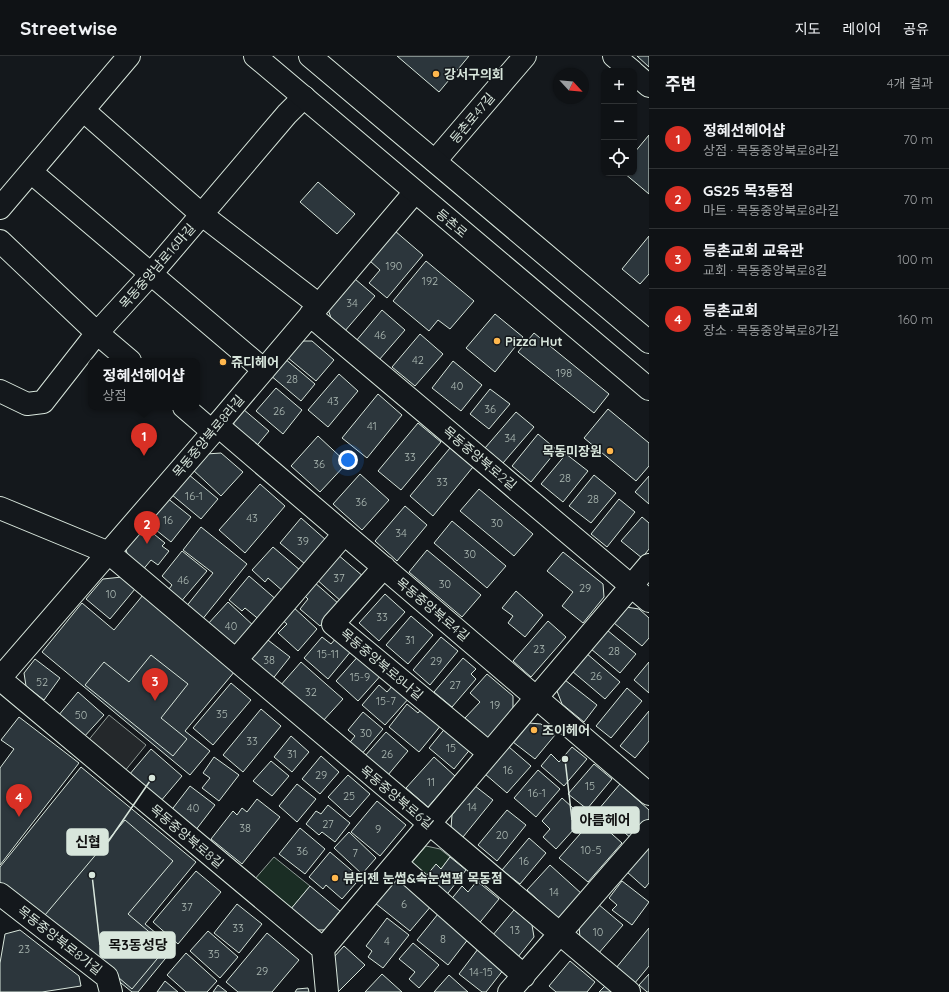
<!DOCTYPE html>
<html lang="ko">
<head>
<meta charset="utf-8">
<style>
  body { margin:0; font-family:Quicksand,"Noto Sans KR",sans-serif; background:#181b1e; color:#f1f3f6 }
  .controls { position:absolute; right:12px; top:12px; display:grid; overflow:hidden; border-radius:8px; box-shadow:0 1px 3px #0004 }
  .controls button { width:36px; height:36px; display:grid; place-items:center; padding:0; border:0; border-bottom:1px solid #2f3234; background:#0f1215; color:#f1f3f6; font:20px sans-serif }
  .compass { position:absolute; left:553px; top:12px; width:36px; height:36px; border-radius:50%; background:#0f1215; box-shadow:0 1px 3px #0004; rotate:116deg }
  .you { position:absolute; left:348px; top:404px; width:14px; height:14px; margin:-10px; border:3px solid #fff; border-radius:50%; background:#1a73e8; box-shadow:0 0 0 6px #1a73e833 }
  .badge { display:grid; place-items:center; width:26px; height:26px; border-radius:50%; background:#d93025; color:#fff; font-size:13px; font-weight:700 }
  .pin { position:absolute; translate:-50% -33px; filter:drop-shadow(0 1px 2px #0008) }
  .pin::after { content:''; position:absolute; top:21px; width:14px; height:12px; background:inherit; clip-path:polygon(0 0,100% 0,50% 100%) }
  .popup { position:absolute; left:88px; top:302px; width:112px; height:52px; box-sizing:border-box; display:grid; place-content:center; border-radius:8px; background:#0f1215; filter:drop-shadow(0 1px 3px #0005); font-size:13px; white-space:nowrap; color:#9b9ea0 }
  .popup b { font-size:15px; color:#f1f3f6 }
  .popup::after { content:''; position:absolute; left:50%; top:100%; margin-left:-8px; border:8px solid transparent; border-top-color:#0f1215 }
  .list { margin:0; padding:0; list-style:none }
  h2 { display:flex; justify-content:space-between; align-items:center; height:52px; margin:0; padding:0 16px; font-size:17px }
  h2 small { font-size:13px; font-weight:400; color:#9b9ea0 }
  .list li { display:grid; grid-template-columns:26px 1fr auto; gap:12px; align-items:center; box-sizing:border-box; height:60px; padding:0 16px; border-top:1px solid #2f3234 }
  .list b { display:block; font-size:15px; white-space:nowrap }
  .list p { margin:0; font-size:13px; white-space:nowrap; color:#9b9ea0 }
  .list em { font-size:13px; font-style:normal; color:#9b9ea0 }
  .icon { flex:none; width:22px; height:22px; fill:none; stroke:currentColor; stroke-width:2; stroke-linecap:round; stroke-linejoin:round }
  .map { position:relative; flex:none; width:649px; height:936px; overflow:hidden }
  header { display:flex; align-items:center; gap:24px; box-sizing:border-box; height:56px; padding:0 20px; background:#0f1215; border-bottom:1px solid #2f3234 }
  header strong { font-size:19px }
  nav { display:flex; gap:22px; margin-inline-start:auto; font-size:14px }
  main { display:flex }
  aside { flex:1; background:#0f1215 }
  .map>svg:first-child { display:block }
  .green { fill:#1a2d24; stroke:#939e99 }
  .parking { fill:#24282b; stroke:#939e99 }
  .building { fill:#2c363c; stroke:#d8e6dc }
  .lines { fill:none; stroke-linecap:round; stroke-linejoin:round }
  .minor-casing { stroke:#d8e6dc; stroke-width:24 }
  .major-casing { stroke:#d8e6dc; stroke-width:24 }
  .minor { stroke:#14181c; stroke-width:22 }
  .major { stroke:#14181c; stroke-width:22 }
  .poi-dot { fill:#ffb74d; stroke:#14181c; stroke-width:1.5 }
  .labels { text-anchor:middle; stroke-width:3; stroke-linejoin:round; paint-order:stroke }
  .number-label { font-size:11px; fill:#adbab4 }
  .poi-label { font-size:13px; font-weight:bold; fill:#d8e6dc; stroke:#14181c; text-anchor:start }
  .street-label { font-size:13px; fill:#d8e6dc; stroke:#14181c }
  .leader { fill:none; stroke:#d8e6dc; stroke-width:1.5 }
  .callout-dot { fill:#d8e6dc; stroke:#14181c; stroke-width:1.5 }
  .callout { fill:#d8e6dc; stroke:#d8e6dc; stroke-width:1.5 }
  .callout-label { font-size:14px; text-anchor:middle; font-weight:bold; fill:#111 }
</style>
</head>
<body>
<header>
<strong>Streetwise</strong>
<nav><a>지도</a><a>레이어</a><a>공유</a></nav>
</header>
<main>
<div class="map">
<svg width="649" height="936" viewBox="0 0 649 936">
  <rect width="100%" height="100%" fill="#14181c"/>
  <path class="green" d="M426,790L440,793L450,801L441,813L436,809L423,824L408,811Z
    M274,801L310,830L290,854L254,824Z"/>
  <path class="parking" d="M109,659L146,689L124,716L87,686Z"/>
  <path class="building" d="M397,0H469L439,36Z
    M637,0H649V11Z
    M649,79V138L624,117H634V97Z
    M318,126L355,158L337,178L300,146Z
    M395,175L423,199L387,242L369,227L380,214L370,205Z
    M649,180V218L640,228L622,213Z
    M426,205L474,245L450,273L438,264L429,275L393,245Z
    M355,223L375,240L344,276L332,265L328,253Z
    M382,254L405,274L379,304L356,285Z
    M495,258L523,281L495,316L466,292Z
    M534,277L609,338L594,357L518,296Z
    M420,278L443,298L415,330L392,311Z
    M300,285H312L334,304L316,325L287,301Z
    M284,302L315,328L301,345L270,319Z
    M453,305L482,329L461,355L432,332Z
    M339,318L358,335L328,371L308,354Z
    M276,332L302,354L283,378L256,355Z
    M490,333L510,348L489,373L470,358Z
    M378,338L402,359L367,402L342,382Z
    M243,353L269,375L254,393L233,375L234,365Z
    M608,353L649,387V410L636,425L584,382Z
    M516,356L534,371L503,407L485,392Z
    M418,367L441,386L401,434L378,415Z
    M538,378L557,394L531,426L512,410Z
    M318,380L347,407L320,436L291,410Z
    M450,392L473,411L433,460L410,440Z
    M221,397L243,416L221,440L192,413L206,398Z
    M566,398L588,415L563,446L541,428Z
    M188,418L218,443L201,463L171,438Z
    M360,418L389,444L362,474L333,448Z
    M594,419L616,437L591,467L569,450Z
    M649,420V448L635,436Z
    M260,428L285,450L245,497L219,474Z
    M479,433L533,478L514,500L460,455Z
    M166,441L191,461L171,486L146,466Z
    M619,443L635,456L607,491L591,478Z
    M405,450L427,469L397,505L375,485Z
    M642,461L649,467V493L642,502L621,485Z
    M301,462L326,484L305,508L280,487Z
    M452,465L506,510L487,532L434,487Z
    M144,470L165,487L162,490L169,495L158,509L151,504L141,516L129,506L126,493Z
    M201,471L247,508L201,565L185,552L213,517L183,494Z
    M273,491L301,515L284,536L268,522L265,526L252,514Z
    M427,494L481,539L462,561L409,516Z
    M182,495L207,515L179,548L166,537L172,529L162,520Z
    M563,496L603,528L604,541L583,567L562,550L573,536L547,515Z
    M337,498L364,521L342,546L315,522Z
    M249,520L278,545L261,565L245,552L242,555L229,544Z
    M122,521L135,533L110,563L86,543L103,523Z
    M314,526L339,548L320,570L300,553L308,543L303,538Z
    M516,535L543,559L525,581L508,567L513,560L502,552Z
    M385,538L405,556L379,585L359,567Z
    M143,539L235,615L185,675L210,695L190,719L42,596L82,547L114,574Z
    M228,546L255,571L235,594L207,569Z
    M292,550L317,573L298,595L278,577L287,568L281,563Z
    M626,551L639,553L649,562V582L642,590L614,567Z
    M411,560L433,579L408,608L386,589Z
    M548,565L566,581L531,621L513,605Z
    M607,574L636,598L620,617L591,593Z
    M264,581L290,601L271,625L249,607L250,598Z
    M322,581L331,588L337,581L352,594L328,623L304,602Z
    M441,581L458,595L430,629L413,614Z
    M361,597L383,617L358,645L336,625Z
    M586,597L620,626L605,643L572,615Z
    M151,599L188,628L161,662L187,683L173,700L85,629L104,606L129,626Z
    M463,602L476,613L471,618L476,623L452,651L434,636Z
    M35,603L60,622L44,644L26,630L24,617Z
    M301,606L343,643L322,666L280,630Z
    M649,606V637L634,624Z
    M487,618L513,640V653L488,682L465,662L480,646L470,637Z
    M565,624L597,649L584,666L562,648L557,635Z
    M231,627L251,644L213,689L193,672Z
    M394,628L410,641L385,669L362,649L379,629L387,636Z
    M627,632L642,645L611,682L596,670Z
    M78,636L104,659L83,682L58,660Z
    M407,648L418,657L422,652L442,668L419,696L389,671Z
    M261,653L281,670L243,716L223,699Z
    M649,655V685L635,702L620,690Z
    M363,656L383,673L360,700L347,690L355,680L348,674Z
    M19,661L79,707L0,809V712L14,693L1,684Z
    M529,667L541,668L555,679L535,703L513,686Z
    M447,670L472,691L454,713L429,692Z
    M386,676L408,695L388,719L365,700Z
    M291,680L309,696L292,716L274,701Z
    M509,691L531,710L507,737L485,718Z
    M572,691L587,703L564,730L541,710L551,698L559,706Z
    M151,693L182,720L160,746L129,719Z
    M321,700L339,716L320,738L302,723Z
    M214,701L239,719L219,745L202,732L210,722L203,717Z
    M434,701L455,720L428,751L406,732Z
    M271,705L289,720L272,740L253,725Z
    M594,708L612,723L587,753L568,738Z
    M81,711L196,806L145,868L174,892L138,936H132L0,828V811Z
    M538,714L560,733L536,761L514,742Z
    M348,719L370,738L350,761L328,741Z
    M297,728L316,743L297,766L279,750Z
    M620,728L649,754V763L632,783L598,754Z
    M190,730L215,749L195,775L170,756Z
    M475,730L493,744L463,781L451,772L452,759Z
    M562,742L584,762L556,793L543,781L550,773L542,765Z
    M257,743L280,761L242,808L211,783L233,755L237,759L242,752L247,756Z
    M377,745L406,769L380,800L351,776Z
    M328,749L350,767L335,786L322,776L319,779L306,768L316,755L321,758Z
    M507,754L526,769L497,805L478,789Z
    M594,762L622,787L588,826L559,802Z
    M125,764L173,805L128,858L167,891L132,933L45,859Z
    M300,772L325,793L305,818L279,798Z
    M349,776L376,802L362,818L334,792Z
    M529,782L546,797L520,828L502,814Z
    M649,790V827L645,832L627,816Z
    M330,796L357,819L353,824L356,827L342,843L326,829L323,833L309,821Z
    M450,801L466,814L445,841L423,824L436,808L441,813Z
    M550,809L582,838L559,863L527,834Z
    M196,815L221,836L178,888L153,866Z
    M397,820L432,849L410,875L375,847Z
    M477,825L499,843L477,870L449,846L462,830L468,836Z
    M622,825L649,846L632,869L612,854L617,849L609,842Z
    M310,830L340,855L325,874H314L290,854Z
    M237,848L262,868L239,897L214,877Z
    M598,848L623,869L598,898L580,882L579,870Z
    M514,854L532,869L534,881L518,901L492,880Z
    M438,858L469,882L448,909L417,884Z
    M387,862L409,879L383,912L368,901L372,895L366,890Z
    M649,872V910L634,928L616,912Z
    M20,874L79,920L81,930L42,936H0V907L5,878Z
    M208,875L238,901L220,922L190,895Z
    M267,877L299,904L272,936H238L226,926Z
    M413,887L439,909L419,932L409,923L415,916L399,903Z
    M344,890L365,909L338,936L333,902Z
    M478,893L504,913L486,936H482L459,918Z
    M186,897L217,925L207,936H186L167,919Z
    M570,905L595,926L587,936H556L549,930Z
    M382,918L402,936H365Z
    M649,918V936H647L639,929Z
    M449,919L468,936H434Z
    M165,925L178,936H157Z
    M218,929L227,936H213Z
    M605,930L611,936H599Z
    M308,932L309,936H295L297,933Z"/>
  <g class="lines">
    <g class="minor-casing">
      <path id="minor" d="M614,0L632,15
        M634,17L649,30
        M83,54L201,158L319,249
        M435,105L525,0
        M31,116L264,314
        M0,152L129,0
        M0,185L97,277L130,305
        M310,259L649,545
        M0,335L27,348L43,346L97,277L151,218L287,58L304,41
        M184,351L213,376
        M217,369L649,738
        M0,452L109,497L629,936
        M384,511L333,568L489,697
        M236,604L344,478
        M0,622L213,376L217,369L415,136
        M0,623L323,893L327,936
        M396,807L524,920
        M0,838L107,921L111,936
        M323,893L649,509
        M509,936L649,775"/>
    </g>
    <g class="major-casing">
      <path id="major" d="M255,0L649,333
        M310,0L649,286"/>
    </g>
    <use href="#minor" class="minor"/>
    <use href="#major" class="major"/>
  </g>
  <g class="poi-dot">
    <circle cx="436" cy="18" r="4"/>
    <circle cx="497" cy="285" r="4"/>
    <circle cx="223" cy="306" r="4"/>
    <circle cx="610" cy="395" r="4"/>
    <circle cx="534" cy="674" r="4"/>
    <circle cx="335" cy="822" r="4"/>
  </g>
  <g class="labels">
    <g class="number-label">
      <text x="394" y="214">190</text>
      <text x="430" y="229">192</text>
      <text x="352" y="251">34</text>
      <text x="380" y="283">46</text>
      <text x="418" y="308">42</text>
      <text x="564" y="321">198</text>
      <text x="292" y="327">28</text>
      <text x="457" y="334">40</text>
      <text x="333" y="349">43</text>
      <text x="490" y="357">36</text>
      <text x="279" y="359">26</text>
      <text x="372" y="374">41</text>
      <text x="510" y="386">34</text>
      <text x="410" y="405">33</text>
      <text x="319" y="412">36</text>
      <text x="565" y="426">28</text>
      <text x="442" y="430">33</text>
      <text x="194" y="444">16-1</text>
      <text x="593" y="447">28</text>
      <text x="361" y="450">36</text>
      <text x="252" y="466">43</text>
      <text x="168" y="468">16</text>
      <text x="497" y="471">30</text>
      <text x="401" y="481">34</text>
      <text x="303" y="489">39</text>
      <text x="470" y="502">30</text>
      <text x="339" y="526">37</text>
      <text x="183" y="528">46</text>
      <text x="445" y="532">30</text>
      <text x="585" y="536">29</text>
      <text x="111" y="542">10</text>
      <text x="382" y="565">33</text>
      <text x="231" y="574">40</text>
      <text x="410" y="588">31</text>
      <text x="539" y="597">23</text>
      <text x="614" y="599">28</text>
      <text x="328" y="602">15-11</text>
      <text x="269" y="608">38</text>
      <text x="436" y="609">29</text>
      <text x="596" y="624">26</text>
      <text x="360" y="625">15-9</text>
      <text x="42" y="630">52</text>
      <text x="455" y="633">27</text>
      <text x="311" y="640">32</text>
      <text x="386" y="649">15-7</text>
      <text x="495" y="653">19</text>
      <text x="222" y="662">35</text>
      <text x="81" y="663">50</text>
      <text x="366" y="681">30</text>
      <text x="252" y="689">33</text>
      <text x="451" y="696">15</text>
      <text x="292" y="702">31</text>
      <text x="387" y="702">26</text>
      <text x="508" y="718">16</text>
      <text x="321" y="723">29</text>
      <text x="431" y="730">11</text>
      <text x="590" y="734">15</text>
      <text x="537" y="741">16-1</text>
      <text x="349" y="744">25</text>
      <text x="472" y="755">14</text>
      <text x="193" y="756">40</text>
      <text x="328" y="772">27</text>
      <text x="245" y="776">38</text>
      <text x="378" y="777">9</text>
      <text x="502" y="783">20</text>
      <text x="591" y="798">10-5</text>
      <text x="302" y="799">36</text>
      <text x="355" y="801">7</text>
      <text x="524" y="809">16</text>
      <text x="554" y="840">14</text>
      <text x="404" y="852">6</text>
      <text x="187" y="855">37</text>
      <text x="238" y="876">33</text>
      <text x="515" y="878">13</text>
      <text x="598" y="880">10</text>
      <text x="443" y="887">8</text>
      <text x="387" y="889">4</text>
      <text x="24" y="897">23</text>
      <text x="214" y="902">35</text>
      <text x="262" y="919">29</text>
      <text x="481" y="920">14-15</text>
    </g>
    <g class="poi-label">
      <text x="444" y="23">강서구의회</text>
      <text x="505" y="290">Pizza Hut</text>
      <text x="231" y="311">쥬디헤어</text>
      <text x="602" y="400" text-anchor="end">목동미장원</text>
      <text x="542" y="679">조이헤어</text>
      <text x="343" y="827">뷰티젠 눈썹&amp;속눈썹펌 목동점</text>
    </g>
    <g class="street-label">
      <text transform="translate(472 62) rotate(-50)" y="5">등촌로47길</text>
      <text transform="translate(452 167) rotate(40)" y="5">등촌로</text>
      <text transform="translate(157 210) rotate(-49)" y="5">목동중앙남로16마길</text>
      <text transform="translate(208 380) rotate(-50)" y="5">목동중앙북로8라길</text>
      <text transform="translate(480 402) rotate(40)" y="5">목동중앙북로2길</text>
      <text transform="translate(433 553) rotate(40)" y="5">목동중앙북로4길</text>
      <text transform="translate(382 608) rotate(40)" y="5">목동중앙북로8나길</text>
      <text transform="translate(397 741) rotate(40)" y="5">목동중앙북로6길</text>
      <text transform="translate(187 780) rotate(40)" y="5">목동중앙북로8길</text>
      <text transform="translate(60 884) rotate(38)" y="5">목동중앙북로8가길</text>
    </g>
  </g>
  <path class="leader" d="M565 703L572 764M152 722L108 786M92 819L100 889"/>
  <g class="callout-dot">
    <circle cx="565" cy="703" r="4"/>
    <circle cx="152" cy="722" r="4"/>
    <circle cx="92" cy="819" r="4"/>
  </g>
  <g class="callout">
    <rect x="572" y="751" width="67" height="26" rx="4"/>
    <rect x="67" y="773" width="41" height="26" rx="4"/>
    <rect x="100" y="876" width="75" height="26" rx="4"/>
  </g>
  <g class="callout-label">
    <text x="605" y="769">아름헤어</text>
    <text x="88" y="791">신협</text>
    <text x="138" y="894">목3동성당</text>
  </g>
</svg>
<div class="controls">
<button>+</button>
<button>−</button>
<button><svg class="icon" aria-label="locate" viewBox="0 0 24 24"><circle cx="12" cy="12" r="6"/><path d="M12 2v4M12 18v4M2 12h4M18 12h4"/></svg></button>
</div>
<svg class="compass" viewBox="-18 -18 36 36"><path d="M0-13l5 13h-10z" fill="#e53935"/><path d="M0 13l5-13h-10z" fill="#9b9ea0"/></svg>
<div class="you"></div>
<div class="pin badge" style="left:144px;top:400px">1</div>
<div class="popup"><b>정혜선헤어샵</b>상점</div>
<div class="pin badge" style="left:147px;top:488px">2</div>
<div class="pin badge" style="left:155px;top:645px">3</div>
<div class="pin badge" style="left:19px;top:761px">4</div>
</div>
<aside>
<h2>주변<small>4개 결과</small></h2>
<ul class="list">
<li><span class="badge">1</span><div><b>정혜선헤어샵</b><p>상점 · 목동중앙북로8라길</p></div><em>70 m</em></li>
<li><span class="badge">2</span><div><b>GS25 목3동점</b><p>마트 · 목동중앙북로8라길</p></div><em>70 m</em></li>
<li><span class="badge">3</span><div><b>등촌교회 교육관</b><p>교회 · 목동중앙북로8길</p></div><em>100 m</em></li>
<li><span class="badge">4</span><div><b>등촌교회</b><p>장소 · 목동중앙북로8가길</p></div><em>160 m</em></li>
</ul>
</aside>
</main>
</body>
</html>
